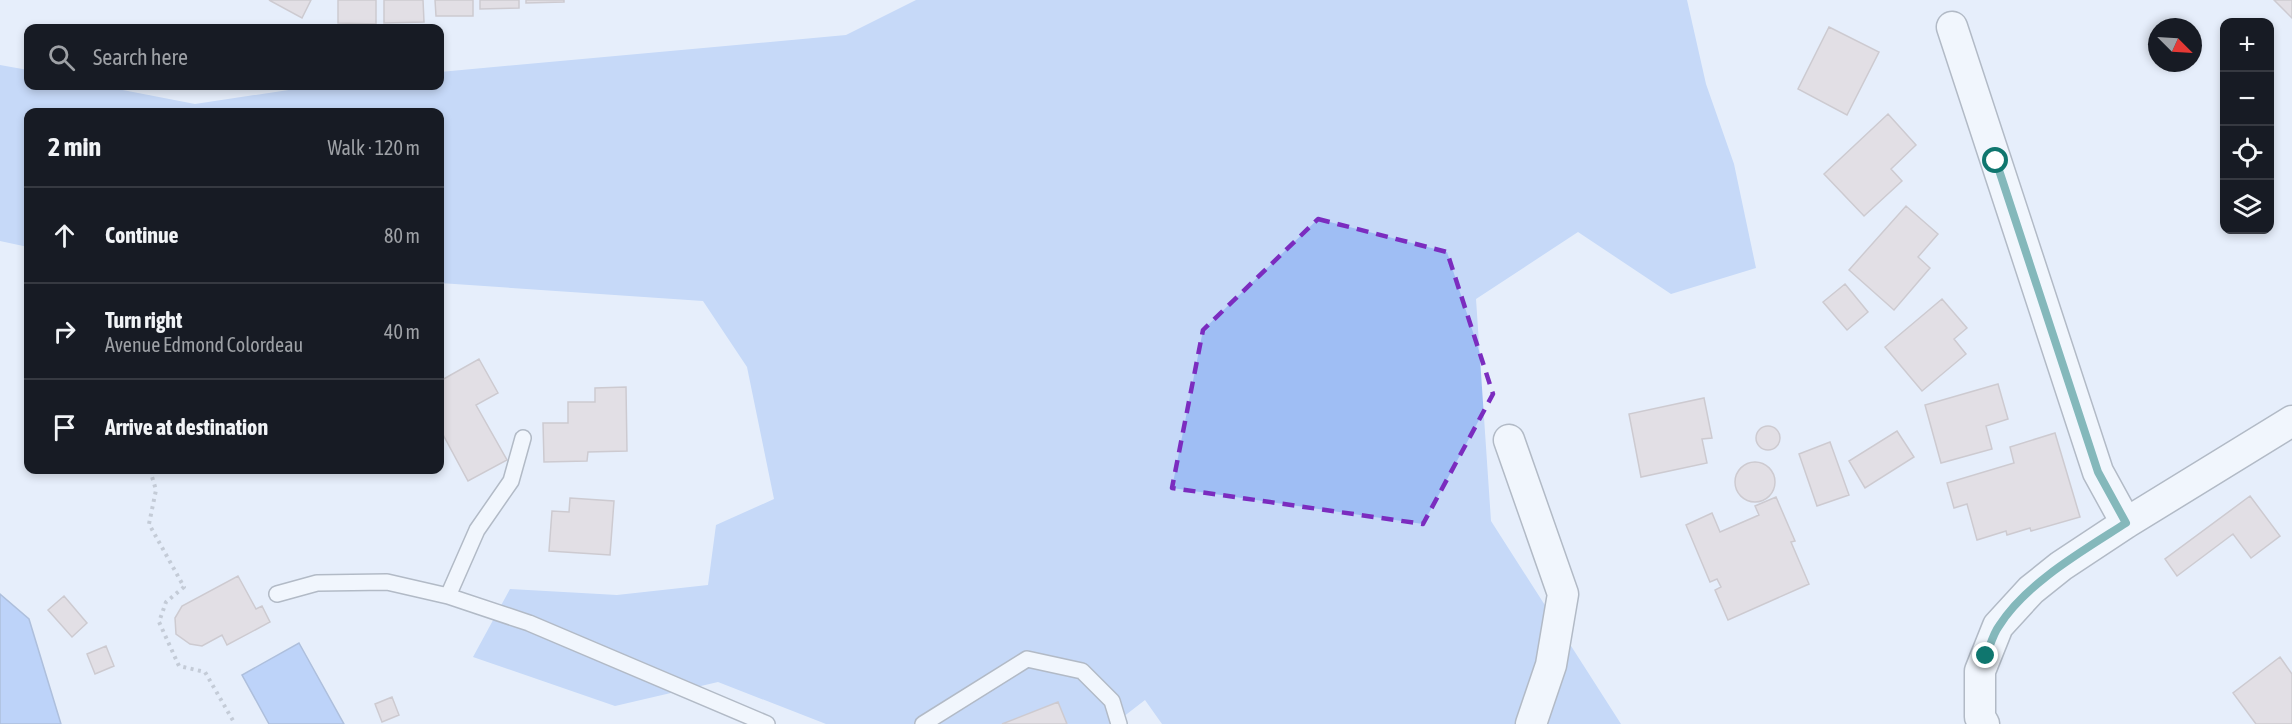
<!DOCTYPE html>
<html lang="en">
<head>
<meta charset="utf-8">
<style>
  body { margin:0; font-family:"Asap Condensed",sans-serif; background:#20242c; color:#f1f3f6 }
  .controls { position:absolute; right:18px; top:18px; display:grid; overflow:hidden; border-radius:12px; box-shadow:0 3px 9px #0003 }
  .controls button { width:54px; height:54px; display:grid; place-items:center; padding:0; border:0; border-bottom:2px solid #363941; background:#171b24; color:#f1f3f6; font:30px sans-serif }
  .compass { position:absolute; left:2148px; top:18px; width:54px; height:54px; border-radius:50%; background:#171b24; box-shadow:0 3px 9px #0003; rotate:114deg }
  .stop { position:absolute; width:18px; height:18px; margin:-14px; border:4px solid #0f766e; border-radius:50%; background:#fff }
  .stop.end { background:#0f766e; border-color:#fff; box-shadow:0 2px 6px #0008 }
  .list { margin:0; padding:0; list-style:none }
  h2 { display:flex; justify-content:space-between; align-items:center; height:78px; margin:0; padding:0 24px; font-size:26px }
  h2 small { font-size:20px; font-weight:400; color:#9ea1a6 }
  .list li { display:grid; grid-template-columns:39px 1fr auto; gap:18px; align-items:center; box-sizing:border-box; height:96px; padding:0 24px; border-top:2px solid #363941 }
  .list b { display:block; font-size:22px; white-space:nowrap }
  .list p { margin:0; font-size:20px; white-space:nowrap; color:#9ea1a6 }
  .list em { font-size:20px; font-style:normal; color:#9ea1a6 }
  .icon { flex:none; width:33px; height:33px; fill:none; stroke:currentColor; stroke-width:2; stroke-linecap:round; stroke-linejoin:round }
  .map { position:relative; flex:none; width:2292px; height:724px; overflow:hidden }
  .search { position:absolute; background:#171b24; box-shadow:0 3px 9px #0003; left:24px; top:24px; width:420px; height:66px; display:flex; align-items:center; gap:15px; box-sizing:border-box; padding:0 21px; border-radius:12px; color:#9ea1a6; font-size:22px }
  .panel { position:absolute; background:#171b24; box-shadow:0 3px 9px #0003; left:24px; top:108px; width:420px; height:366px; border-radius:12px }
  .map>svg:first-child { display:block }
  .forest { fill:#9fbef4 }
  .water { fill:#8cb1f5; stroke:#6a85b6; stroke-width:1.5 }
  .building { fill:#decdca; stroke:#af9e9c; stroke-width:1.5 }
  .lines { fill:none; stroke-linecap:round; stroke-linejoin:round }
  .lane-casing { stroke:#747b86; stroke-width:18 }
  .street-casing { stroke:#747b86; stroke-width:33 }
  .path { stroke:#9ba1ab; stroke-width:4; stroke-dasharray:3 4.5; stroke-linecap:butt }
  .lane { stroke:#fff; stroke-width:15 }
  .street { stroke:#fff; stroke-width:30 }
  .route { stroke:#0f766e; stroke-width:8 }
  .marked { fill:none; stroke:#7b2cbf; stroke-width:4.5; stroke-dasharray:12 8; stroke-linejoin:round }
</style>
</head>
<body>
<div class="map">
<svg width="2292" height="724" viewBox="0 0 2292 724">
  <rect width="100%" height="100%" fill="#e6eefb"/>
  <path class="forest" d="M916,0H1687L1706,84L1734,164L1756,268L1671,294L1578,232L1476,299L1491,521L1621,724H1162L1145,700L1114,724H826L718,682L615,706L473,657L510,589L617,595L708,585L716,525L774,499L747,367L703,301L440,283V112H28V247L0,241V65L28,70V86H102L195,104L315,86H440V72L846,35Z"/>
  <path class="water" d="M0,594L29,619L61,724H0Z
    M299,643L344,724H269L242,675Z"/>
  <path class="building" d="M269,0H311L302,18Z
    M338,0H376V24L338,23Z
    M384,0H423L424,22L384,23Z
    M435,0H473V16H436Z
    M480,0H519V8L480,9Z
    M526,0H564V2L526,3Z
    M2274,0H2292V18Z
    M1829,27L1879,52L1847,115L1798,89Z
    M1888,114L1916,145L1891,169L1902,181L1864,216L1824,174Z
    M1906,206L1938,234L1918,257L1930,268L1894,310L1849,270Z
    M1845,284L1868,312L1847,330L1823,302Z
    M1942,299L1967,328L1954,339L1966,354L1922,391L1885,347Z
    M479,359L498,393L476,405L507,460L468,481L440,429V381Z
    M1998,384L2008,419L1986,426L1992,449L1941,463L1925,405Z
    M626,387L627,451L588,452L587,461L544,462L543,423H568V402H595V388Z
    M1704,398L1712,438L1702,439L1707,463L1641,477L1629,414Z
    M1756 438a12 12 0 1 1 24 0a12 12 0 1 1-24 0Z
    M1897,431L1914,457L1865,488L1849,461Z
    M2055,433L2080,517L2031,531L2030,528L2007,535L2006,531L1977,540L1967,504L1954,508L1947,483L2014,463L2010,447Z
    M1830,442L1849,495L1817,506L1799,454Z
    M1735 482a20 20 0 1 1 40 0a20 20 0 1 1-40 0Z
    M2250,496L2280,536L2251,558L2233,534L2177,576L2165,559Z
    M1776,497L1795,541L1791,542L1809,584L1728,620L1715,590L1721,587L1717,579L1710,582L1686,525L1712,513L1720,532L1759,515L1755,506Z
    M570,498L614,501L610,555L549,551L552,511L569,512Z
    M238,576L256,609L262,606L270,622L227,645L222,635L202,646L190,644L176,634L175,618L182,606Z
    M64,596L87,623L72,637L48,610Z
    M106,646L114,666L95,674L87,654Z
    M2280,657L2292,674V724H2256L2233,693Z
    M392,697L399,715L382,722L375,704Z
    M1058,702L1067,724H1002Z"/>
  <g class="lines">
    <g class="lane-casing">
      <path id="lane" d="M277,594L317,583L387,582L448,596L529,623L767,724
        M448,596L477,530L511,481L523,438
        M923,724L1027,659L1082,671L1112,701L1119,724"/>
    </g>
    <g class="street-casing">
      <path id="street" d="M1952,27L2098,472L2126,523
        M1509,440L1563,594L1551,665L1531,724
        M1984,724L1980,717V671L1998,626L2031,590L2061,566L2126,523L2292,421"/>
    </g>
    <path class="path" d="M150,470L156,490L149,524L184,587L166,602L159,622L179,666L205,672L235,724"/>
    <use href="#lane" class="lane"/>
    <use href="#street" class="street"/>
  </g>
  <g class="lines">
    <path class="route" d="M1986,656C1990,646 1993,634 1999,626C2026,583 2084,550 2126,523L2098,472L1996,161"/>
  </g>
  <path d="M0 0H2292V724H0ZM1318,219L1447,252L1493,394L1423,524L1172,488L1203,330Z" fill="#e6eefb" fill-opacity=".55" fill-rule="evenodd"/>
  <path class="marked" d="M1318,219L1447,252L1493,394L1423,524L1172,488L1203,330Z"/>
</svg>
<div class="controls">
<button>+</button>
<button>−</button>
<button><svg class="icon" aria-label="locate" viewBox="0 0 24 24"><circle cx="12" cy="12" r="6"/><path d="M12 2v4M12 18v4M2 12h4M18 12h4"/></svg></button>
<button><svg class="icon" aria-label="layers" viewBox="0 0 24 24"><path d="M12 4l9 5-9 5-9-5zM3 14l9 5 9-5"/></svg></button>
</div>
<svg class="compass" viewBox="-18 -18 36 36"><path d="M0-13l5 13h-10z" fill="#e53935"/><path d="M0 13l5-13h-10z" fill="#9ea1a6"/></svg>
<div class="stop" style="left:1996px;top:161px"></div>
<div class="stop end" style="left:1986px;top:656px"></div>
<div class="search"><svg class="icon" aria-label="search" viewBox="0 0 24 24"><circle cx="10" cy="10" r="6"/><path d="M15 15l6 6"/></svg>Search here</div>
<section class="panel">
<h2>2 min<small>Walk · 120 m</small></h2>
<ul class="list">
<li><svg class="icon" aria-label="ahead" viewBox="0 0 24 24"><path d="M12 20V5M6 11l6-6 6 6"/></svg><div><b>Continue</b></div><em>80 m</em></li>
<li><svg class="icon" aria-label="right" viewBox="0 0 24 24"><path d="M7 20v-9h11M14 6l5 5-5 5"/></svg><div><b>Turn right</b><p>Avenue Edmond Colordeau</p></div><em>40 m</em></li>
<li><svg class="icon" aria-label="arrive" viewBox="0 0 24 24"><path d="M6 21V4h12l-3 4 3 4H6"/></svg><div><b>Arrive at destination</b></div></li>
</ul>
</section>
</div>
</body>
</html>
